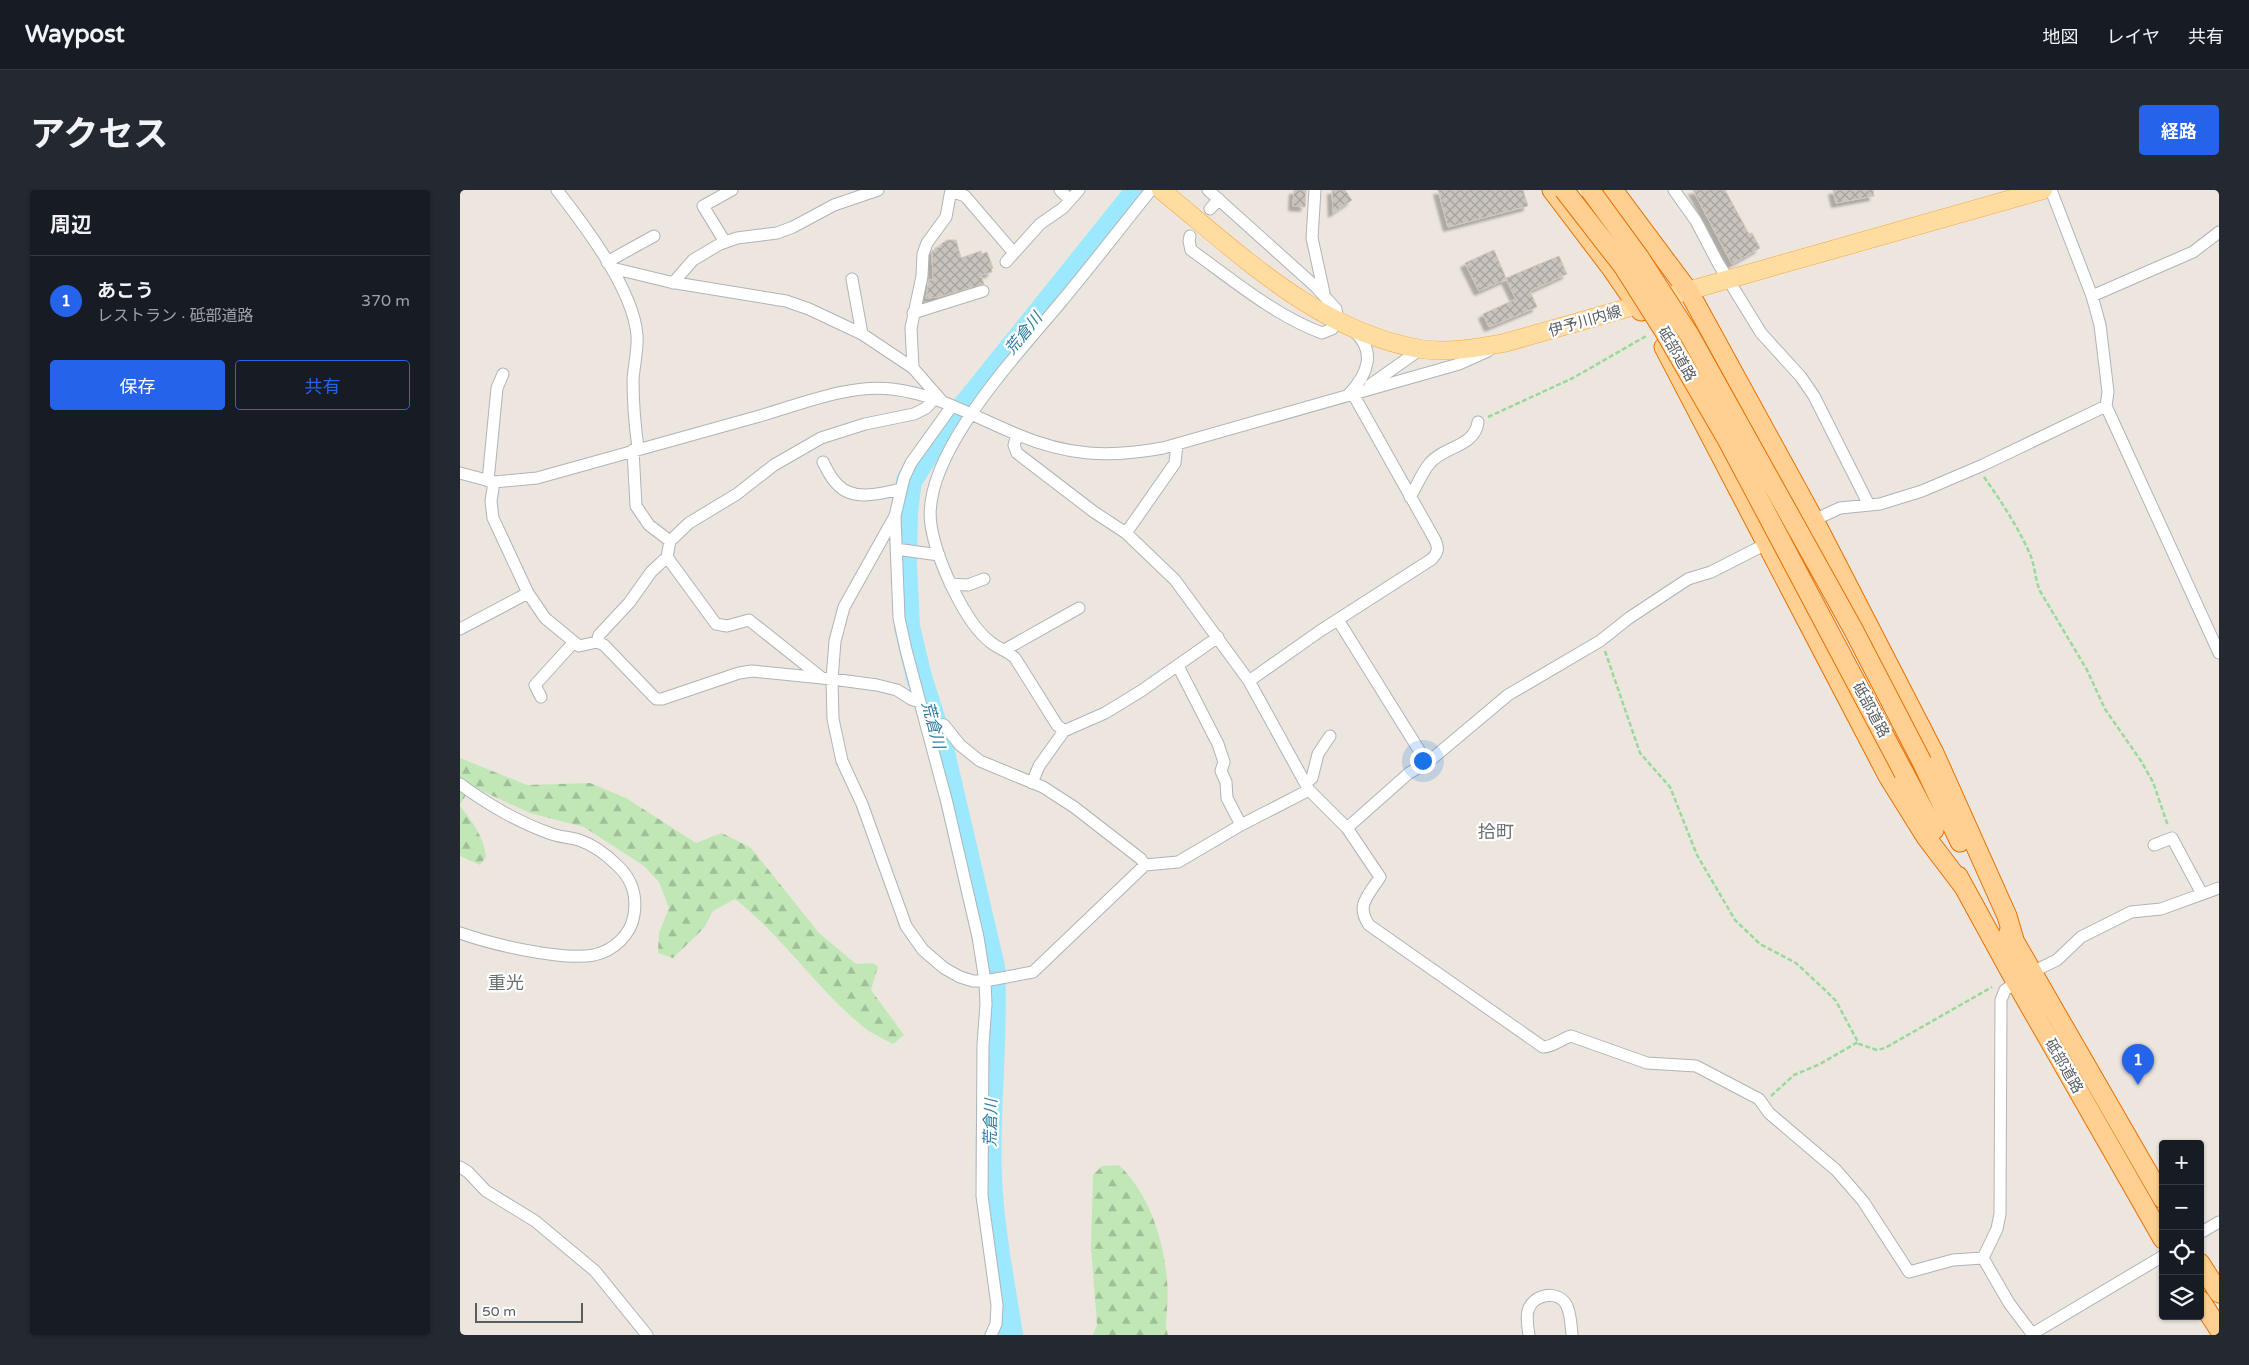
<!DOCTYPE html>
<html lang="ja">
<head>
<meta charset="utf-8">
<style>
  body { margin:0; font-family:"Varela Round","Noto Sans JP",sans-serif; background:#242831; color:#f1f3f6 }
  .controls { position:absolute; right:15px; bottom:15px; display:grid; overflow:hidden; border-radius:5px; box-shadow:0 1px 4px #0004 }
  .controls button { width:45px; height:45px; display:grid; place-items:center; padding:0; border:0; border-bottom:1px solid #363941; background:#171b24; color:#f1f3f6; font:25px sans-serif }
  .scale { position:absolute; left:15px; bottom:12px; width:108px; box-sizing:border-box; padding-left:5px; border:2px solid #575d61; border-top:0; font-size:14px; line-height:18px; white-space:nowrap; color:#575d61; -webkit-text-stroke:4px #fff; paint-order:stroke }
  .you { position:absolute; left:962px; top:570px; width:18px; height:18px; margin:-12px; border:4px solid #fff; border-radius:50%; background:#1a73e8; box-shadow:0 0 0 8px #1a73e833 }
  .badge { display:grid; place-items:center; width:32px; height:32px; border-radius:50%; background:#2563eb; color:#fff; font-size:16px; font-weight:700 }
  .pin { position:absolute; translate:-50% -41px; filter:drop-shadow(0 1px 2px #0008) }
  .pin::after { content:''; position:absolute; top:26px; width:18px; height:15px; background:inherit; clip-path:polygon(0 0,100% 0,50% 100%) }
  .list { margin:0; padding:0; list-style:none }
  h2 { display:flex; justify-content:space-between; align-items:center; height:65px; margin:0; padding:0 20px; font-size:21px }
  h2 small { font-size:16px; font-weight:400; color:#9ea1a6 }
  .list li { display:grid; grid-template-columns:32px 1fr auto; gap:15px; align-items:center; box-sizing:border-box; height:90px; padding:0 20px; border-top:1px solid #363941 }
  .list b { display:block; font-size:19px; white-space:nowrap }
  .list p { margin:0; font-size:16px; white-space:nowrap; color:#9ea1a6 }
  .list em { font-size:16px; font-style:normal; color:#9ea1a6 }
  .actions { display:flex; gap:10px; padding:15px 20px }
  .actions a { flex:1; padding:11px 0; border:1px solid #2563eb; border-radius:5px; text-align:center; font-size:18px; color:#2563eb }
  .actions .main { background:#2563eb; color:#fff }
  .icon { flex:none; width:28px; height:28px; fill:none; stroke:currentColor; stroke-width:2; stroke-linecap:round; stroke-linejoin:round }
  .map { position:relative; flex:none; width:1759px; height:1145px; overflow:hidden; border-radius:5px }
  header { display:flex; align-items:center; gap:30px; box-sizing:border-box; height:70px; padding:0 25px; background:#171b24; border-bottom:1px solid #363941 }
  header strong { font-size:24px }
  nav { display:flex; gap:28px; margin-inline-start:auto; font-size:18px }
  .intro { display:flex; align-items:center; justify-content:space-between; box-sizing:border-box; height:120px; padding:0 30px }
  h1 { margin:0; font-size:35px }
  .button { padding:12px 22px; border-radius:5px; background:#2563eb; color:#fff; font-size:18px; font-weight:700 }
  main { display:flex; gap:30px; padding:0 30px }
  aside { flex:1; background:#171b24; border-radius:5px; box-shadow:0 1px 4px #0004 }
  .map>svg:first-child { display:block }
  .forest { fill:url(#forest-firs) }
  .lines { fill:none; stroke-linecap:round; stroke-linejoin:round }
  .river { stroke:#9be8ff; stroke-width:26 }
  .building { fill:url(#building-cross-hatch); stroke:#d1c6bc; filter:url(#shadow) }
  .minor-casing { stroke:#afb4b8; stroke-width:13 }
  .primary-casing { stroke:#ffa444; stroke-width:19 }
  .trunk-casing { stroke:#ea7000; stroke-width:21 }
  .path { stroke:#99da9c; stroke-width:2.5; stroke-dasharray:5 2.5; stroke-linecap:butt }
  .minor { stroke:#fff; stroke-width:11 }
  .primary { stroke:#ffdca0; stroke-width:18 }
  .trunk { stroke:#ffd091; stroke-width:19 }
  .trunk-bridge-casing { stroke:#ea7000; stroke-width:21; stroke-linecap:butt }
  .trunk-bridge { stroke:#ffd091; stroke-width:19 }
  .labels { text-anchor:middle; stroke-width:4.5; stroke-linejoin:round; paint-order:stroke }
  .street-label { font-size:15px; fill:#575d61; stroke:#fff }
  .water-label { font-size:16px; font-style:italic; fill:#2a7b9e; stroke:#fff }
  .quarter-label { font-size:18px; fill:#687073; stroke:#fff }
</style>
</head>
<body>
<header>
<strong>Waypost</strong>
<nav><a>地図</a><a>レイヤ</a><a>共有</a></nav>
</header>
<div class="intro"><h1>アクセス</h1><a class="button">経路</a></div>
<main>
<aside>
<h2>周辺<small></small></h2>
<ul class="list">
<li><span class="badge">1</span><div><b>あこう</b><p>レストラン · 砥部道路</p></div><em>370 m</em></li>
</ul>
<div class="actions"><a class="main">保存</a><a>共有</a></div>
</aside>
<div class="map">
<svg width="1759" height="1145" viewBox="0 0 1759 1145">
  <defs>
    <pattern id="forest-firs" width="22" height="20" patternUnits="userSpaceOnUse" patternTransform="scale(1.25)"><rect width="22" height="20" fill="#c1e7b7"/><path d="M5 1l3.5 6h-7zM16 11l3.5 6h-7z" fill="#a0be98"/></pattern>
    <pattern id="building-cross-hatch" width="8" height="8" patternUnits="userSpaceOnUse" patternTransform="scale(1.25)"><rect width="8" height="8" fill="#c9c3bd"/><path d="M0 0l8 8M0 8l8-8" fill="none" stroke="#a6a29d"/></pattern>
    <filter id="shadow"><feDropShadow dx="-4.5" dy="4.5" stdDeviation="1" flood-color="#0004"/></filter>
  </defs>
  <rect width="100%" height="100%" fill="#ece6de"/>
  <path class="forest" d="M0,568L67,595L130,593L166,608L236,653L262,643L291,658L359,743L396,774L412,773L418,776L411,800L444,845L433,854C425,849 414,845 406,839C357,800 324,747 275,709L253,721L244,738L213,768L198,763L199,743L209,718L199,692L184,676L124,637L70,623L11,596L0,615Z
    M0,616C12,631 24,647 26,667L20,675L0,666Z
    M659,975C689,1004 704,1050 707,1091C709,1107 706,1123 706,1138L708,1145H633L637,1135L631,1057L633,985L642,976Z"/>
  <g class="lines">
    <path class="river" d="M550,1145C542,1093 531,1039 529,987C526,917 536,847 532,777L479,550L459,487L447,437L444,374L445,321L449,291L473,253L510,211L679,0"/>
  </g>
  <path class="building" d="M834,0H846L845,17L833,16Z
    M872,0H885L892,10L873,23Z
    M978,0H1063L1068,16L988,37Z
    M1233,0H1265L1289,44L1292,43L1300,58L1272,74Z
    M1373,0H1413L1414,6L1376,13Z
    M487,50H496L501,68L521,61L522,64L527,62L533,78L531,79L532,82L521,85L524,94L478,107L466,108L469,90H473L472,61L475,60V58L481,57V54Z
    M1034,60L1046,88L1099,66L1107,84L1070,101L1077,117L1029,137L1023,124L1056,109L1046,89L1019,101L1005,73Z"/>
  <g class="lines">
    <g class="minor-casing">
      <path id="minor" d="M97,0C125,36 173,99 177,145C178,160 174,175 173,190C173,213 175,236 178,258
        M600,0L610,10
        M855,0L852,48L864,103
        M1214,0L1236,31L1258,73L1301,143L1341,187L1354,206L1409,315
        M1591,0L1632,106L1640,135L1648,202L1646,216L1759,463
        M491,1L505,6L554,63
        M750,19L759,9
        M730,46L729,51L731,60C773,90 814,125 862,143L872,139L878,131L876,119L856,97L748,0
        M265,52L243,16L272,0
        M147,72L194,46
        M546,72L580,34L603,18L619,0
        M152,78L210,92L326,111L349,119L402,144L453,178L481,210
        M392,89L402,144
        M213,93L233,70L260,54L277,48L317,43L333,37L374,15L418,0
        M1632,106L1733,62L1759,42
        M453,123L523,101
        M453,178L451,138L462,86L463,64L467,53L486,27L491,0
        M910,195L961,159
        M889,204C908,184 917,161 893,140
        M492,216L451,273L444,288L435,326L384,417L375,451L372,489L373,529L382,571L402,614L446,736L463,760L484,778L500,787L513,791H525L573,782L685,675L718,672L781,635L849,600
        M557,245L554,255L557,263L634,322L666,343L715,390L789,491L849,600L887,638L920,687C909,705 895,715 909,735L1083,857C1093,857 1101,849 1111,846L1187,873L1236,876L1299,909L1309,923L1376,980L1403,1011L1449,1082L1493,1070L1523,1068
        M173,260L176,316L189,335L210,351
        M363,272C367,280 371,289 378,295C394,312 422,303 441,299
        M0,283L34,292L77,288C150,268 223,247 296,227C339,215 387,194 432,199C476,204 515,227 556,244C608,266 648,268 703,258L999,174L1028,161
        M28,291L37,198L43,184
        M34,292L31,311L33,328L68,403L85,428L119,456L137,452L144,455L196,509H202L279,483L292,481L372,489L417,495L437,500L451,509L460,512
        M950,307C957,296 962,282 970,273C984,256 1015,257 1018,232
        M435,327L439,428L446,460L487,613L518,747L525,791L526,814L523,855L522,1006L537,1115L536,1134L531,1145
        M1354,330L1380,318L1420,314L1462,301L1523,275L1646,216
        M666,343L715,273L717,254
        M436,359L479,365
        M207,367L256,434L267,436L289,430L362,488
        M490,394L508,395L524,389
        M878,430L967,573
        M0,439L68,403
        M137,452L139,445L169,413L191,382L207,367L210,351L229,333L277,304L314,275L361,248L405,234L454,224L466,218L474,209
        M546,459L619,418
        M718,476L758,554L764,572L761,581L766,592L767,608L781,635
        M789,491L860,441L972,369C978,362 979,359 975,350L893,204
        M81,507L75,495L114,452
        M465,531L484,535L500,555L520,571L583,597L614,617L681,669L685,675
        M604,541L597,535L555,468C545,459 541,460 533,454C505,435 476,368 471,335C460,266 559,163 601,112C632,75 661,37 691,0
        M572,593L579,576L604,541L645,523L681,501L758,447
        M845,593L852,588L858,564L870,546
        M0,594C25,613 60,633 89,643C98,647 109,647 119,650C134,655 148,666 159,677C173,691 177,706 174,725C171,745 153,761 134,765C101,771 31,754 0,743
        M887,638L949,583L967,573L1048,505L1140,451L1169,428L1228,389L1251,382L1308,353
        M1694,655L1712,648L1742,704
        M0,977L8,982L26,1001L75,1031L135,1081L187,1145
        M1740,1043L1759,1032
        M1523,1068L1537,1039L1540,1024L1541,810L1545,800L1572,782L1597,770L1621,747L1671,722L1701,719L1759,698
        M1523,1068L1549,1113L1573,1145
        M1572,1144L1703,1066
        M1069,1145C1068,1138 1066,1128 1068,1121C1072,1105 1096,1099 1106,1114C1111,1123 1111,1135 1112,1145"/>
    </g>
    <g class="primary-casing">
      <path id="primary" d="M701,0C779,63 858,142 961,159C988,163 1017,158 1044,153L1583,0"/>
    </g>
    <g class="trunk-casing">
      <path id="trunk" d="M1092,0L1152,79L1181,121
        M1153,0L1229,102L1354,330L1474,563L1547,726L1555,753
        M1204,157L1428,586L1466,647L1504,697
        M1462,572L1500,652
        M1444,583L1474,640
        M1498,686L1556,792L1703,1049
        M1549,742L1703,1009
        M1740,1073L1759,1103
        M1740,1110L1759,1139"/>
    </g>
    <path class="path" d="M1028,227L1113,188L1188,145
      M1524,287C1541,311 1558,337 1570,364C1575,376 1575,389 1580,401L1627,480L1645,519L1681,571L1693,592L1708,636
      M1145,461L1180,563L1210,597L1237,665L1275,730L1300,754L1336,773L1366,801L1376,811L1399,854L1417,860L1425,858L1532,797
      M1311,906L1334,885L1360,874L1398,852"/>
    <use href="#minor" class="minor"/>
    <use href="#primary" class="primary"/>
    <use href="#trunk" class="trunk"/>
    <g class="trunk-bridge-casing">
      <path id="trunk-bridge" d="M1104,0L1163,76L1206,144L1268,251L1444,583
        M1130,0L1179,67L1230,146L1393,439L1462,572"/>
    </g>
    <use href="#trunk-bridge" class="trunk-bridge"/>
  </g>
  <g class="labels">
    <g class="street-label">
      <text transform="translate(1125 131) rotate(-16)" y="5">伊予川内線</text>
      <text transform="translate(1217 164) rotate(60)" y="5">砥部道路</text>
      <text transform="translate(1411 520) rotate(62)" y="5">砥部道路</text>
      <text transform="translate(1604 876) rotate(60)" y="5">砥部道路</text>
    </g>
    <g class="water-label">
      <text transform="translate(563 143) rotate(-51)" y="6">荒倉川</text>
      <text transform="translate(474 535) rotate(75)" y="6">荒倉川</text>
      <text transform="translate(530 933) rotate(-89)" y="6">荒倉川</text>
    </g>
    <g class="quarter-label">
      <text x="1036" y="648">拾町</text>
      <text x="46" y="799">重光</text>
    </g>
  </g>
</svg>
<div class="controls">
<button>+</button>
<button>−</button>
<button><svg class="icon" aria-label="locate" viewBox="0 0 24 24"><circle cx="12" cy="12" r="6"/><path d="M12 2v4M12 18v4M2 12h4M18 12h4"/></svg></button>
<button><svg class="icon" aria-label="layers" viewBox="0 0 24 24"><path d="M12 4l9 5-9 5-9-5zM3 14l9 5 9-5"/></svg></button>
</div>
<div class="scale">50 m</div>
<div class="you"></div>
<div class="pin badge" style="left:1678px;top:895px">1</div>
</div>
</main>
</body>
</html>
